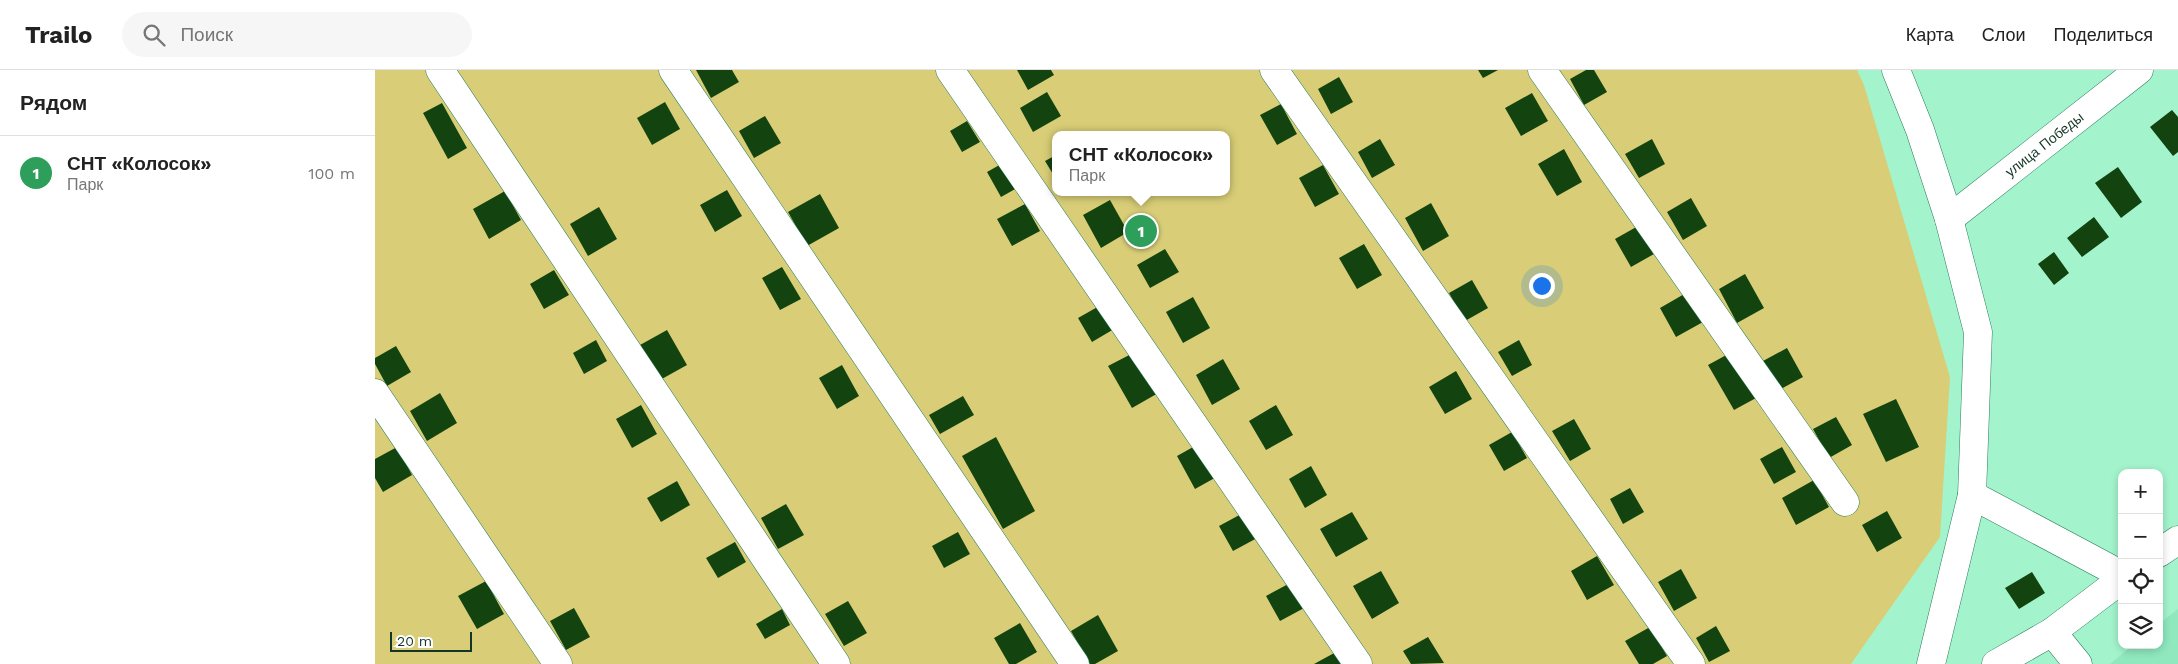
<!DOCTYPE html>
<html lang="ru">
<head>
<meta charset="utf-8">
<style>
  body { margin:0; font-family:"Work Sans",sans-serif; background:#f6f6f6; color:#222 }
  .controls { position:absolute; right:15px; bottom:15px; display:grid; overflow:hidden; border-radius:10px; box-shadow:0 2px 8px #0003 }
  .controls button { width:45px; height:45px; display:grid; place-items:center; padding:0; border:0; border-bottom:1px solid #e0e0e0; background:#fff; color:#222; font:25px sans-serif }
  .scale { position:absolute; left:15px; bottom:12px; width:82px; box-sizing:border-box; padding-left:5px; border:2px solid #143627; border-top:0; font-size:14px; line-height:18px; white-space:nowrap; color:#143627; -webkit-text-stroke:4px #fff; paint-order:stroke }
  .you { position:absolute; left:1166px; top:215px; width:18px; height:18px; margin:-12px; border:4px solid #fff; border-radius:50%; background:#1a73e8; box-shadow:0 0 0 8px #1a73e833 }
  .badge { display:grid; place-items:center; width:32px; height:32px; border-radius:50%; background:#2563eb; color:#fff; font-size:16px; font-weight:700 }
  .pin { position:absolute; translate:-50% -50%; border:2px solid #fff; box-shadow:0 1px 5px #0006 }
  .popup { position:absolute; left:677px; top:61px; width:178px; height:65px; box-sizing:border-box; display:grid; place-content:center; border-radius:10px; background:#fff; filter:drop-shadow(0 1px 4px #0005); font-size:16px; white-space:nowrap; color:#767676 }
  .popup b { font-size:19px; color:#222 }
  .popup::after { content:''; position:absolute; left:50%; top:100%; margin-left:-10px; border:10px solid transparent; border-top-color:#fff }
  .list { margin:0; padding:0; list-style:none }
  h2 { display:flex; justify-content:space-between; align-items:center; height:65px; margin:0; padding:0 20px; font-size:21px }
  h2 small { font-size:16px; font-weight:400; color:#767676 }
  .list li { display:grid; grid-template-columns:32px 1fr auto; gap:15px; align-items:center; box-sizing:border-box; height:75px; padding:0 20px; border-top:1px solid #e0e0e0 }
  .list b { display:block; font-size:19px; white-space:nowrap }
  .list p { margin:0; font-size:16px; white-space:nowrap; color:#767676 }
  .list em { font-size:16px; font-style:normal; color:#767676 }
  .icon { flex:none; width:28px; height:28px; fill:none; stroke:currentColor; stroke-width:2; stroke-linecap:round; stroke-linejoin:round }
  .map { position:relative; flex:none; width:1803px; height:594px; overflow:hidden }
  header { display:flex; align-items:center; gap:30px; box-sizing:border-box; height:70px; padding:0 25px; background:#fff; border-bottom:1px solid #e0e0e0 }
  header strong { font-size:24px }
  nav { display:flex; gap:28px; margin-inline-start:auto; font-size:18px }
  .search { width:350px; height:45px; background:#f6f6f6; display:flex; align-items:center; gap:12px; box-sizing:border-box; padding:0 18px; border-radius:28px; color:#767676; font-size:19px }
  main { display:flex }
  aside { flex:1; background:#fff }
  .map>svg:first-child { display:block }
  .built { fill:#8fe8be }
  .green { fill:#d9ce77; fill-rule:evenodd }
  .building { fill:#134410 }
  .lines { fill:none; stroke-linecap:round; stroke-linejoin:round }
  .minor-casing { stroke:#2a7d5b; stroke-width:29 }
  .major-casing { stroke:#2a7d5b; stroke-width:29 }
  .minor { stroke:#fff; stroke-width:28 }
  .major { stroke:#fff; stroke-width:28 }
  .labels { text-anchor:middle; stroke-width:5; stroke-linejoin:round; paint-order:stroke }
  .street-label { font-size:14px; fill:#143627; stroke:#fff }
</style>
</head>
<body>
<header>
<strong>Trailo</strong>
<div class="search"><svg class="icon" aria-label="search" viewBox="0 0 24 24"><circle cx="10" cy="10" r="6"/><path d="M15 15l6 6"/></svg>Поиск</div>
<nav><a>Карта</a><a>Слои</a><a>Поделиться</a></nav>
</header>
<main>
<aside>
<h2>Рядом<small></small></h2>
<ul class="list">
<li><span class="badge" style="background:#2e9e5b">1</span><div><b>СНТ «Колосок»</b><p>Парк</p></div><em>100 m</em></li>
</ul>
</aside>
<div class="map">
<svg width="1803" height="594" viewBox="0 0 1803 594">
  <rect width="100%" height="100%" fill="#a3f4cc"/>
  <path class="built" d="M1803,539V594H1735L1758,575H1784V554Z"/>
  <path class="green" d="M0,0H1482L1489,15L1575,307L1565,467L1476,594H0ZM681,65H851V122H681Z"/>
  <path class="building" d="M321,0H357L364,12L336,28Z
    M642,0H676L679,5L653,20Z
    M1103,0H1123L1108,8Z
    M1211,0H1219L1232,22L1209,35L1195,9Z
    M964,7L978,32L956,44L943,19Z
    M672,22L686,46L658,62L645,38Z
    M1157,23L1173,51L1146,66L1130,38Z
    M290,32L305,59L277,75L262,48Z
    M67,33L92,78L73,89L48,43Z
    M906,34L922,64L902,75L885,45Z
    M1797,40L1803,47V82L1798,86L1775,57Z
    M390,46L406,73L379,88L364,61Z
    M592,51L605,72L587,82L575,61Z
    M1005,69L1020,95L997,108L983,82Z
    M1277,69L1290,94L1264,108L1250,84Z
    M1189,79L1207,112L1182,126L1163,94Z
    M681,85V109L670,91Z
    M628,93L642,118L626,127L612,102Z
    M948,95L964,124L940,137L924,108Z
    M1743,97L1767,132L1746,148L1720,113Z
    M352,120L367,146L340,162L325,135Z
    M130,121L146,150L114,169L98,139Z
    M445,124L464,158L432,176L413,142Z
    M1316,128L1332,156L1308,170L1292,142Z
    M735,130L753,162L726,178L708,145Z
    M1056,133L1074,166L1048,181L1030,148Z
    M650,134L665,161L637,176L622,149Z
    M224,137L242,169L213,186L195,154Z
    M1719,147L1734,167L1707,187L1692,168Z
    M1263,156L1279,184L1256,197L1240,169Z
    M989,174L1007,205L982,219L964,188Z
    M790,179L804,202L775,218L762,195Z
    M1679,182L1694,203L1679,215L1663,194Z
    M407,197L426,229L405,240L387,208Z
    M179,200L194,225L169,239L155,214Z
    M1370,204L1389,238L1362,253L1344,219Z
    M1097,210L1113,238L1090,251L1074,223Z
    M1311,223L1328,252L1301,267L1285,238Z
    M818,227L835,258L808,273L791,242Z
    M726,235L739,259L717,272L703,248Z
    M292,260L312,295L285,310L265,275Z
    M221,270L232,291L209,304L198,283Z
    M1144,270L1157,295L1137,306L1123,282Z
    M21,276L36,302L12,316L0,294V288Z
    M1412,278L1428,307L1404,320L1388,291Z
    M762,281L785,322L757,338L733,296Z
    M1355,283L1381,328L1359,340L1333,295Z
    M848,289L865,319L837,335L821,305Z
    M467,295L484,326L462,339L444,308Z
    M1081,301L1097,329L1070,344L1054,317Z
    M65,323L82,353L52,371L35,341Z
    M588,326L599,345L565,364L554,345Z
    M1521,329L1544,377L1511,392L1488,344Z
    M266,335L282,364L257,378L241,349Z
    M901,335L918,365L891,380L874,351Z
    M1461,347L1477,375L1454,388L1438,359Z
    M1199,349L1216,379L1195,391L1177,361Z
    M1137,362L1152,388L1129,401L1114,375Z
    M621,367L660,441L628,459L587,386Z
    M827,372L845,405L820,419L802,386Z
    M22,377L37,405L8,422L0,408V389Z
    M1407,377L1421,402L1399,414L1385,389Z
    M936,396L952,425L930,438L914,409Z
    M1439,410L1454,437L1421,455L1407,428Z
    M302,411L315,435L286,452L272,428Z
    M1255,418L1269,442L1248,454L1235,429Z
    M411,434L429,465L403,479L386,448Z
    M1512,441L1527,468L1502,482L1487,455Z
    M870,442L884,467L858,481L844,456Z
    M977,442L993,469L961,487L945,459Z
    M583,462L595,484L569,498L557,476Z
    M360,472L371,492L343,508L331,488Z
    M1222,486L1239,515L1212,530L1196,501Z
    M1306,499L1322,528L1299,541L1283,512Z
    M1006,501L1024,533L997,549L978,516Z
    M1657,502L1670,523L1644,539L1630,518Z
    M111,511L129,544L102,559L83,526Z
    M917,512L931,537L905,551L891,526Z
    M473,531L492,563L469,576L450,544Z
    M199,538L215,567L191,580L175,551Z
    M407,539L415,555L390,569L381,554Z
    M723,545L743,581L720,594H715L696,561Z
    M645,553L662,582L641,594H634L619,568Z
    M1341,556L1355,581L1334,592L1321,568Z
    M1275,557L1292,586L1278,594H1264L1250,571Z
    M1053,567L1069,593L1036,594L1028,581Z
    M961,582L968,594H939Z"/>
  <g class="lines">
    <g class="minor-casing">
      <g id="minor">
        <path d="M65,0L461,594"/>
        <path d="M298,0L700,594"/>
        <path d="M575,0L983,594"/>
        <path d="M899,0L1316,594"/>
        <path d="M1167,0L1470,432"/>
        <path id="s1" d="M1574,149L1764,0"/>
        <path d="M0,323L183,594"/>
        <path d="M1597,425L1747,505"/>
        <path d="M1784,483L1803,470"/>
        <path d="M1677,562L1703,594"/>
        <path d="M1621,594L1677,562L1747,509"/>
      </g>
    </g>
    <g class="major-casing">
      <path id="major" d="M1521,0L1545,60L1574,149L1603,262L1597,425L1556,594"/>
    </g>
    <use href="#minor" class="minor"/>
    <use href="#major" class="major"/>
  </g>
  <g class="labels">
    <g class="street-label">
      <text dy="5" stroke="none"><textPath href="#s1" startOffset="121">улица Победы</textPath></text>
    </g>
  </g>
</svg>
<div class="controls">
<button>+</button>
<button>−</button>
<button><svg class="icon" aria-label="locate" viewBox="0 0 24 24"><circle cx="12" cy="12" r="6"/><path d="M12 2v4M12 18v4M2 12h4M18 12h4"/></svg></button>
<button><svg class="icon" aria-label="layers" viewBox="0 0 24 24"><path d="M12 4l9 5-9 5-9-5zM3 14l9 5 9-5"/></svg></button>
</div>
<div class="scale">20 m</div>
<div class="you"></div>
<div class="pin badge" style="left:766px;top:161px;background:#2e9e5b">1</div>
<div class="popup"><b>СНТ «Колосок»</b>Парк</div>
</div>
</main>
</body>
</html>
